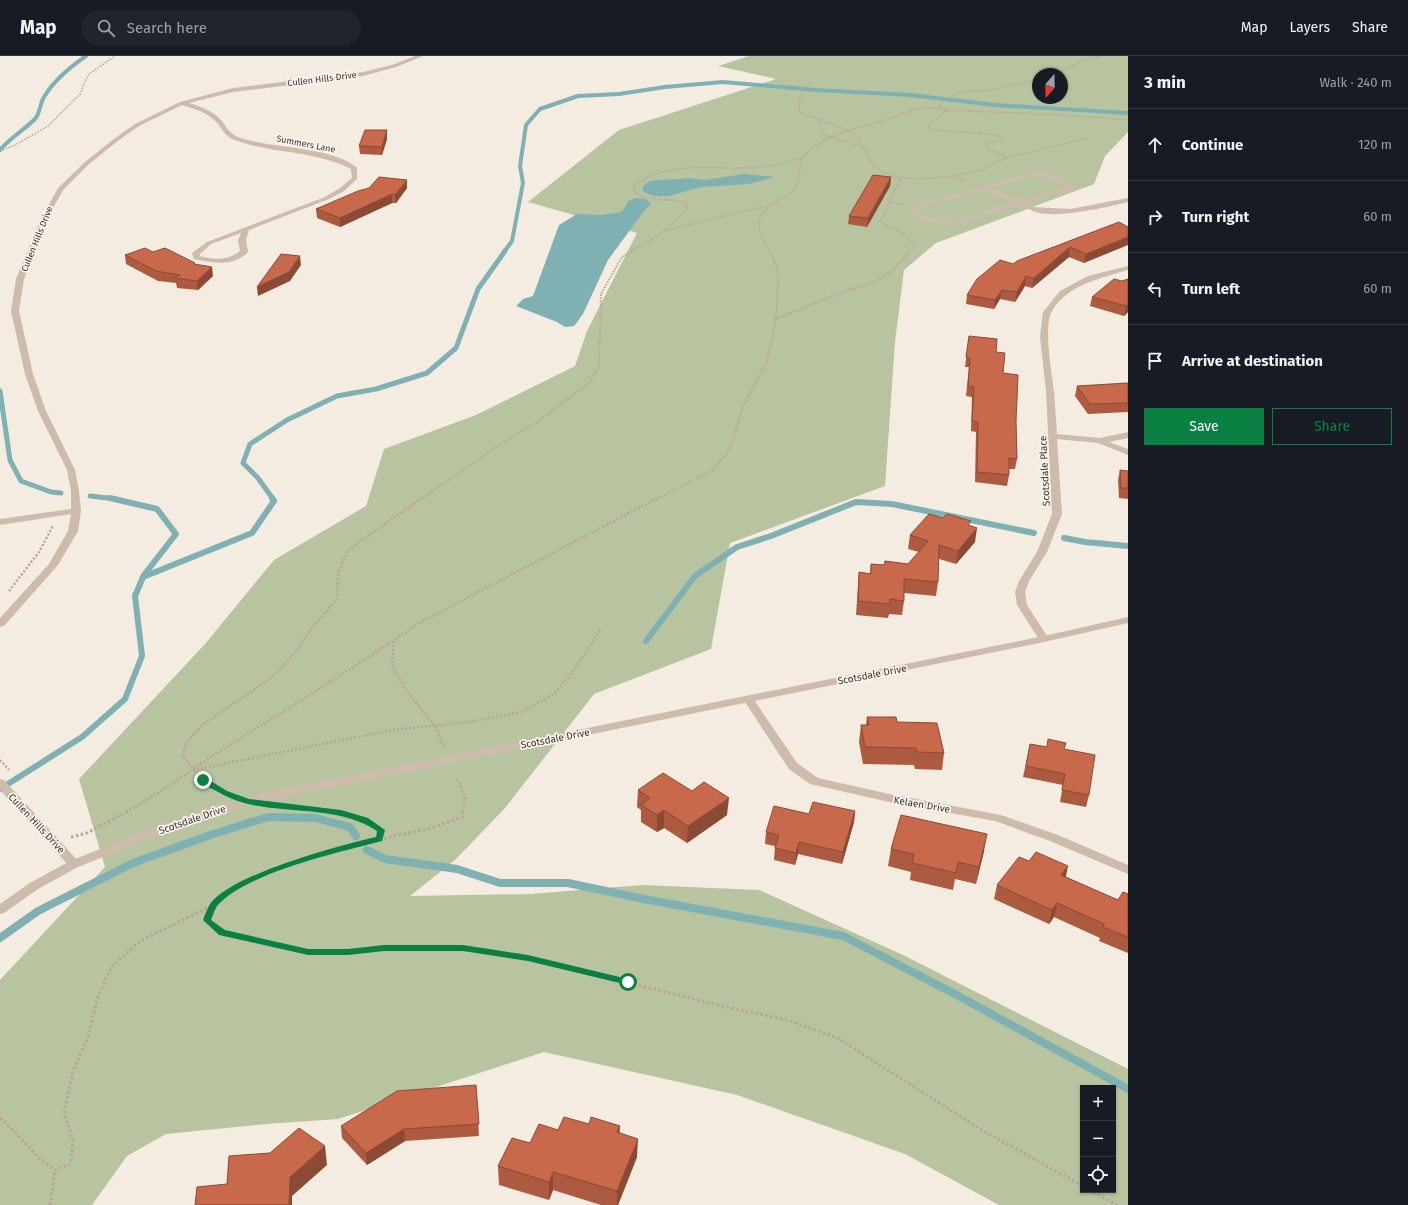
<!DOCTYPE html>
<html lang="en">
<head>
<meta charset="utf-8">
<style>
  body { margin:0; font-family:"Fira Sans",sans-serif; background:#20242c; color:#f1f3f6 }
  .controls { position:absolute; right:12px; bottom:12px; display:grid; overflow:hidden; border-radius:0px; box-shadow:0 1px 3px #0004 }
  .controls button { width:36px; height:36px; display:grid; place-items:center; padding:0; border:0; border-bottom:1px solid #363941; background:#171b24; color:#f1f3f6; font:20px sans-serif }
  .compass { position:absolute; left:1032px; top:12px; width:36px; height:36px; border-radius:50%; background:#171b24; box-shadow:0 1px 3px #0004; rotate:200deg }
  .stop { position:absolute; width:12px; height:12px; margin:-9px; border:3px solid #0b8043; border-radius:50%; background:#fff }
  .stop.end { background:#0b8043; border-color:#fff; box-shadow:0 1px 4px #0008 }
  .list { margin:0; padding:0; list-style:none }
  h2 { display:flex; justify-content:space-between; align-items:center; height:52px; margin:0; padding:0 16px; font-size:17px }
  h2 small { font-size:13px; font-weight:400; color:#9ea1a6 }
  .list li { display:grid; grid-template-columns:26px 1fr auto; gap:12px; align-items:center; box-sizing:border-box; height:72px; padding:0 16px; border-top:1px solid #363941 }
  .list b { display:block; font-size:15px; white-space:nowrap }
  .list em { font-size:13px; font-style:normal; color:#9ea1a6 }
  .actions { display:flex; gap:8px; padding:12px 16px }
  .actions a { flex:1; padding:9px 0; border:1px solid #0b8043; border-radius:0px; text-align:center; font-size:14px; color:#0b8043 }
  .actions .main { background:#0b8043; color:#fff }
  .icon { flex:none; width:22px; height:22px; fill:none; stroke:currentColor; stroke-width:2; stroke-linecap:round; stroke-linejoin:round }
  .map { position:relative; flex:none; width:1128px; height:1149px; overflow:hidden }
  header { display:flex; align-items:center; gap:24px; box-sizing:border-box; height:56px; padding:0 20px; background:#171b24; border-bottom:1px solid #363941 }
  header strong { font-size:19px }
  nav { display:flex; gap:22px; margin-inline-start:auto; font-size:14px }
  .search { width:280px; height:36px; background:#20242c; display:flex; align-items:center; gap:10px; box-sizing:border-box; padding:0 14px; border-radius:22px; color:#9ea1a6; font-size:15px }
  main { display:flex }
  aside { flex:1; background:#171b24 }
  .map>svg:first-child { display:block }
  .green { fill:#b8c4a0; fill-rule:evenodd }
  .water { fill:#7fb0b2 }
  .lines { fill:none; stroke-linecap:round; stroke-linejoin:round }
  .stream-far3 { stroke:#7fb0b2; stroke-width:4 }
  .stream-far2 { stroke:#7fb0b2; stroke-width:5 }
  .stream-far1 { stroke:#7fb0b2; stroke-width:6 }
  .stream { stroke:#7fb0b2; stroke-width:8 }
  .path-far3 { stroke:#b9a596; stroke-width:1.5; stroke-dasharray:1.5 1.5; stroke-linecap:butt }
  .path-far2 { stroke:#b9a596; stroke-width:2; stroke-dasharray:1.5 1.5; stroke-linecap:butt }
  .path-far1 { stroke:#b9a596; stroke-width:2.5; stroke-dasharray:2 2; stroke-linecap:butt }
  .path { stroke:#b9a596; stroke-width:3; stroke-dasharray:2.5 2.5; stroke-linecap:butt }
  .service { fill:#cdbbac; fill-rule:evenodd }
  .minor { fill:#cdbbac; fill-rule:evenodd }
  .tertiary { fill:#cdbbac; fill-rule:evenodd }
  .wall { fill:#ac5a40 }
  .shaded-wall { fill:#8c4a34 }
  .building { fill:#c8694b; stroke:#8c4a34 }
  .route { fill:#0b8043 }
  .labels { text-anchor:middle; stroke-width:3.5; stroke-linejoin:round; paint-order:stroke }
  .far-street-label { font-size:9px; fill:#3b302b; stroke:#fbf5ee }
  .street-label { font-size:10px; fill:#3b302b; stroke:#fbf5ee }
</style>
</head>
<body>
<header>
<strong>Map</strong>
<div class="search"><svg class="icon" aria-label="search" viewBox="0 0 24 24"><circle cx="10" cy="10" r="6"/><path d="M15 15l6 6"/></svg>Search here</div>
<nav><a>Map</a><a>Layers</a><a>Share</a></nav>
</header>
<main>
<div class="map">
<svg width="1128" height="1149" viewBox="0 0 1128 1149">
  <rect width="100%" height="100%" fill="#f4ebe1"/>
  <path class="green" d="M749,0H1128V76L1105,100L1094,128L936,187L904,214L895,286L885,430L730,487L711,593L594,638L505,752L455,804L410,840L531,838L642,829L759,834L903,899L1128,1013V1149H999L905,1098L737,1039L544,996L338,1063L266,1068L166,1078L127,1100L92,1149H0V924L105,811L79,723L205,588L274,504L366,450L384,393L476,359L575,310L587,275L637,177L528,146L619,74L776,23L718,10ZM1038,18H1062V42H1038ZM1083,1032H1113V1134H1083Z"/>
  <path class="water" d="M744,118L774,121L749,128L701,131L669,140H654L643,136V130L650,125L689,122L706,124Z
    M636,142L646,143L651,148L644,155L608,204L583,258L574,270L565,271L557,266L516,250L523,243L533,240L559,169L577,158L602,159L621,156L626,150L628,145Z"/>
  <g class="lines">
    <path class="stream-far3" d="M0,94C10,82 24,74 35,63C40,58 40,47 44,41C54,24 70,11 86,0
      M504,196L512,185L523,127L520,110L526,69L540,53L578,40L619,38L665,31L723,26L816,34L911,39L994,49L1128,57"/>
    <path class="stream-far2" d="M0,335L10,404L21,425L51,436L61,437
      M90,440L116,443
      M273,443L258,422L243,407L250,388L287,364L337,340L376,333L427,317L456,292L478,233L505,195"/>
    <path class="stream-far1" d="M110,442L157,453L176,478L144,519
      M1064,482L1085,486L1128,490
      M646,585L695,520L737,491L771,480L856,446L892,448L1034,477
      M0,733L82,681L125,643L142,600L135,540L143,521L252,477L274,445L272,442"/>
    <path class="stream" d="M367,794L385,803L457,813L500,827H568L644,843L843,880L955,938L1128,1033
      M0,882L38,855L133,807L213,778L268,761L315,762L350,771L356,780"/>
    <path class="path-far3" d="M1055,18L1089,2L1102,0
      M808,29C801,38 797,45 800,56L852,76C862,84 864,97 872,107C889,129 929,122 954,120
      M818,65L824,79L863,91
      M0,95L15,89L48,70L81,37L83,29L89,18L115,0
      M1006,102L1087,82
      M901,122L880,166L899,175L916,189L909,196
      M964,126L954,120L982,114L1006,102L1001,98L987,93V87L1002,83V81L980,77L931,74L928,70L947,54L1063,59L1128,64
      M889,147L905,148
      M664,175L769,149
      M630,196C650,184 672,173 687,153L686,147C668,141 650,147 634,136V130C640,126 646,122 652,119C687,106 725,115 762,111C776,109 789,106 803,101
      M770,196C758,175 751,160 777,145C783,142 790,139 794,133C803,124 796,109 805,99C827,76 862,72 891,62C901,59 910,54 920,52C929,51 938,52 947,54L939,49C959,31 971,37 995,33C1009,30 1024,26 1038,22"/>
    <path class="path-far2" d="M776,263L842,236L872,227L891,216L910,195
      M421,443L501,388L540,364L589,327L599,310L601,238L622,201L631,195
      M656,443L713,414L726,398L733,384L742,353L766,307L773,280L777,251L778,219L776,209L770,195"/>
    <path class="path-far1" d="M9,535L39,496L53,470
      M444,691L435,670L405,633L392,609L394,584L419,567L658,442
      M0,704L9,714
      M193,714L392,674L469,666L521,656L554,638L574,614L601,573
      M457,723L465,742L463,756
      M224,737L201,721L182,700L187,686L202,669L264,627L280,614L295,597L309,576L337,543L338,517L348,494L422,442
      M289,751L333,756
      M126,756C157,739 185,718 214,699C274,661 335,624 394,584"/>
    <path class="path" d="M323,755C346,757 362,762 381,774L379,783
      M71,781L87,777L128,755
      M214,849L207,865L222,877L308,896H348L384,892H463L528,902L722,950L787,964L836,981L980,1073L1083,1130
      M0,1063L3,1064L41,1104L55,1114L71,1108L73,1084L64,1057L73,1015L88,981L97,943L112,910L140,885L214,849L235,832L268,816L356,788L428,773L462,761L463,755
      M1089,1134L1117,1149
      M50,1149L55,1114"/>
    <path class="service" d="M1038,115L1047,117L1071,128L1073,132L1025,147L1035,152L1036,153L1033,155L1018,149L961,166L939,168L922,165L912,157V153L917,149ZM1038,119L1043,120L1066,131L1019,144L991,132ZM984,134L1012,146C987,154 941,175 918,156V154L921,151Z"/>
    <path class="minor" d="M415,0H423L396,11L363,20L233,36L189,47C199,50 211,54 219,62C226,69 228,77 238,81C270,93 333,90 357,112V123L344,135L329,143L249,174L246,184L248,196C234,211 212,207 194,203L192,197L207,186L325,141L340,132L352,122L351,113C314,94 273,98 235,84C223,80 222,70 213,63C205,56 193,52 182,49L139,70L119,84L89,108L63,134L46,165L24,223L19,255L33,318L46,355L75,414L79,435L81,455L78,475L58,509L4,570L0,571V562L49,508L68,475L71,458L0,469V463L71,453V435L67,414L38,355L25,318L11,255L16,223L40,165L58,132L85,106L115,82L135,68L180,46L233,32L363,16L392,9ZM241,177L238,184L240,195C228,205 214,204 200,200V198L211,188Z
      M1128,142V146C1107,151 1047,166 1030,153L1033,151L1070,153Z
      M1128,210V214C1101,222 1067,229 1052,255C1043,270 1052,317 1054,335C1055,349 1056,363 1057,378L1100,382L1128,376V382L1109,386L1128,393V399L1098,387L1057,383L1062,458L1047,496L1029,525L1025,536L1027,549L1049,583L1044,586L1040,585L1017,549L1015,536L1019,525L1037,496L1052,458L1046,335L1040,281L1043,256L1060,235L1088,220Z
      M748,640L752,641L797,707L818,722L889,738L1001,759L1058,779L1128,809V818L1050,785L995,765L889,746L810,728L789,713L743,643Z
      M0,723L4,724L78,805L80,808L78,811H70L0,734Z"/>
    <path class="tertiary" d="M1128,561V567L1044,586L284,741L223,755L181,770L78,811L38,833L4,857L0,858V848L30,827L70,805L173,764L216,749L284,733L1044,580Z"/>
  </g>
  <path class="wall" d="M387,83L382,99L360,98L359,90Z
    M891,121L890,130L867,171L848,168L849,160Z
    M407,132L396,147H392L340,171L317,162L316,153Z
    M1119,166L1084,207L1069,201L1032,232L1025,230L1015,246L1000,243L994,253L966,248L967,239L1013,208Z
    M125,199L195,207V209L213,220L198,234L177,232L176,227L158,225L126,208Z
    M1128,223V256L1124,260L1090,250L1092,241L1122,225Z
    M969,280L996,296L1003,317L1016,365L1017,403L1015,413H1009V419L1007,430L975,426L976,376L971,375L972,341L966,340L969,311H965Z
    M1128,327V356L1088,358L1075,340L1077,330Z
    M1120,414L1128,415V443L1119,442L1118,424Z
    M971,470L975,486L956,508L939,503L938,526L936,540L904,537V545L902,559L889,558L888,562L856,559L858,530L859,516L870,518L871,508L884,509L908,508L919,496L908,493L910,479Z
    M867,661L897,666L944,697L942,714L915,713L914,709L863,708L859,686L861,669H866Z
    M1030,688L1047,691L1064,693L1089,739L1086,751L1060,746L1063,729L1023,721Z
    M638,734L727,759L687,787L664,772L657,776L641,766V754L637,751Z
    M855,755L854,766L842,808L798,798L795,809L774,804L775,790L765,788L766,776L809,758Z
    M891,793L984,795L976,828L955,823L953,834L910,824L911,816L888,810Z
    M1065,821L1118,844L1128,838V897L1099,885L1100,882L1054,861L1049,868L994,843L997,829Z
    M476,1029L479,1080L405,1085L367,1109L342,1082L341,1070Z
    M558,1074L620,1077L637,1101L618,1149H601L553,1134L549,1144L499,1129L498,1110L530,1087Z"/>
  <path class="shaded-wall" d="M387,74V83L382,99V91Z
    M891,121L890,130L867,171L868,162Z
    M407,124V132L396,147L395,139Z
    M392,138V147L340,171V162Z
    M1128,181V189L1084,207L1086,198Z
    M1070,191L1069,201L1032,232L1034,222Z
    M300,200L301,209L290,225L258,240L257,231Z
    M212,211L213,220L198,234L197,225Z
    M1026,220L1025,230L1015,246L1017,236Z
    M1002,234L1000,243L994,253L995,244Z
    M1128,248V256L1124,260L1126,250Z
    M977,472L975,486L956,508L958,495Z
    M729,742L727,759L687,787L688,770Z
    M664,754V772L657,776V759Z
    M855,755L854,766L842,808L843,796Z
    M987,778L984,795L976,828L979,811Z
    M799,786L798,798L795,809L796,797Z
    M1068,810L1065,825L1061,819Z
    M1057,847L1054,861L1049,868L1052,854Z
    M620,1070L619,1088L617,1076Z
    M404,1073L405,1085L367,1109L366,1097Z
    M638,1083L637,1101L618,1149H617V1135Z
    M325,1090L327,1109L292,1140V1149H289L290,1121Z
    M553,1116V1134L549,1144V1126Z"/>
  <path class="building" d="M365,74H387L382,91L359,90Z
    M873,119L891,121L868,162L849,160Z
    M379,121L407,124L395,139L392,138L340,162L316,153L358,135L369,132Z
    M1119,166L1128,171V181L1086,198L1070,191L1034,222L1026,220L1017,236L1002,234L995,244L967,239L977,223L1000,204L1013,208L1017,205Z
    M145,192L153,196L165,192L195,207L194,208L212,211L197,225L175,222L180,219L156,215L125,199Z
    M281,198L300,200L289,216L257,231Z
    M1114,223L1122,225L1128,223V248L1126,250L1092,241Z
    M969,280L997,283L996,296L1005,297L1003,317L1018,319L1016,365L1017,403L1009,402V419L977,416L978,366L972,365L974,331H968L970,302L966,301Z
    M1128,327V347L1090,348L1077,330Z
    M1120,414L1128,415V432H1121Z
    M929,458L943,462L947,458L971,465L968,469L977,472L958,495L939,489L938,526L904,523V545L890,543V548L858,545L859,516L871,518V508L884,509L885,505L908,508L928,485L910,479Z
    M867,661H896L897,666L937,667L944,697L917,696L916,692L865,691L861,669H869Z
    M1048,683L1066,687L1064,693L1095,699L1089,739L1062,734L1065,718L1026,710L1030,688L1047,691Z
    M663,717L692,735L704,726L729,742L688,770L664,754L657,759L641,749L650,742L638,734Z
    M813,746L855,755L843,796L799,786L796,797L775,792L779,779L766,776L774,750L809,758Z
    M901,759L987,778L979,811L958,806L956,817L912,807L914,798L891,793Z
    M1036,796L1068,810L1061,819L1118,844L1123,836L1128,838V881L1103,871L1104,868L1057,847L1052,854L997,829L1019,801L1029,805Z
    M476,1029L479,1068L404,1073L366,1097L341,1070L397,1035Z
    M564,1061L589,1068L591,1061L620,1070L617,1076L638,1083L617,1135L553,1116L549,1126L498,1110L512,1082L530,1087L539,1068L558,1074Z
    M299,1072L325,1090L290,1121L289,1149H195L197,1131L227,1128L229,1100L270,1097Z"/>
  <path class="route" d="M200,722H206L227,735L249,743L341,754L368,762L385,774L382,785C340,796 245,817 217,850C215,853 213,859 211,864L225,874L308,893H348L384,889H463L528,899L628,923L632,926L628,929L528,905L463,895H384L348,899H308L219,879L203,864C205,859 207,853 210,848C230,819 340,789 376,781L377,775C339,750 291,758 248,748C231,744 216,735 200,726Z"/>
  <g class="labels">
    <g class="far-street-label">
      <text transform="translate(322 23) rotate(-7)" y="3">Cullen Hills Drive</text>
      <text transform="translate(306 88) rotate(11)" y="3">Summers Lane</text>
      <text transform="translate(37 183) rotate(-68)" y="3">Cullen Hills Drive</text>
    </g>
    <g class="street-label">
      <text transform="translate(1044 415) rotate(-93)" y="4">Scotsdale Place</text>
      <text transform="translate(872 618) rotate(-11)" y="4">Scotsdale Drive</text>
      <text transform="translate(555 682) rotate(-11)" y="4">Scotsdale Drive</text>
      <text transform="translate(922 748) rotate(10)" y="4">Kelaen Drive</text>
      <text transform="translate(192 763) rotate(-19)" y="4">Scotsdale Drive</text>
      <text transform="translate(37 767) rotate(47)" y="4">Cullen Hills Drive</text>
    </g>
  </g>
</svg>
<div class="controls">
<button>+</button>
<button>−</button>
<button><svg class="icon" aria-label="locate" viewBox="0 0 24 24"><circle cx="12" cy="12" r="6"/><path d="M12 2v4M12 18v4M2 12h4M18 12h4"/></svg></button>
</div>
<svg class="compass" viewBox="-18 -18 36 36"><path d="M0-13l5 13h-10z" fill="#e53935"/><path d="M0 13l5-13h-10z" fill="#9ea1a6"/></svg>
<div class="stop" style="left:628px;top:926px"></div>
<div class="stop end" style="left:203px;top:724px"></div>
</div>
<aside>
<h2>3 min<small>Walk · 240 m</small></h2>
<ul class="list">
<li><svg class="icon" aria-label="ahead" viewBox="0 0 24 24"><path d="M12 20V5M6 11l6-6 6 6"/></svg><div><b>Continue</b></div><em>120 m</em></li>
<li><svg class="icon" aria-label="right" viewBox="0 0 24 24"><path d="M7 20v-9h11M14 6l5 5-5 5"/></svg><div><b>Turn right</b></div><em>60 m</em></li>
<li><svg class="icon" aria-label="left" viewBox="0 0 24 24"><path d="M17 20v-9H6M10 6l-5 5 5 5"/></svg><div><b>Turn left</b></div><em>60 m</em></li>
<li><svg class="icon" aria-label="arrive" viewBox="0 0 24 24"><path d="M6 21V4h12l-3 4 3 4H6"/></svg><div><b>Arrive at destination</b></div></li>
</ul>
<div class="actions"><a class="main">Save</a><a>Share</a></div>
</aside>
</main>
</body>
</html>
